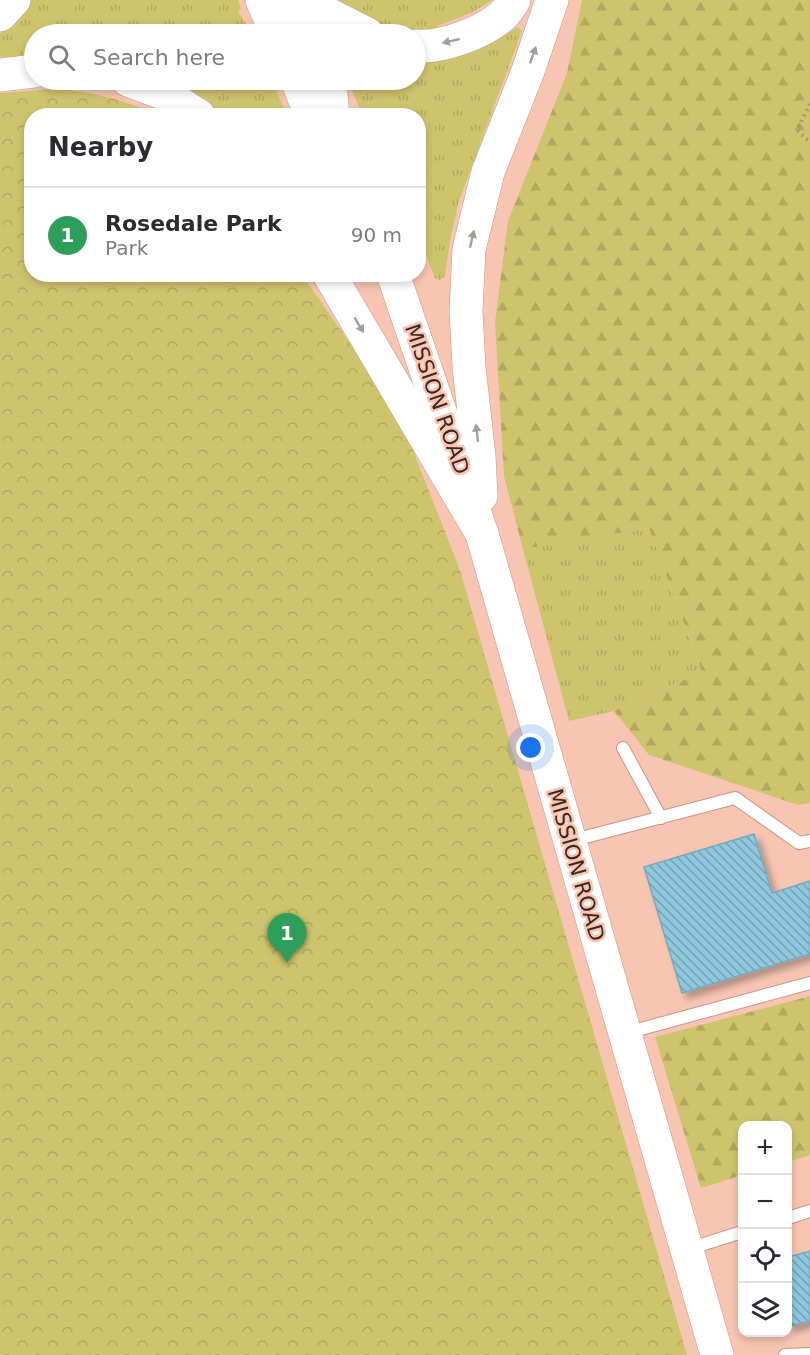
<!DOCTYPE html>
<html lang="en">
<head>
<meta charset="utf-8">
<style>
  body { margin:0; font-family:"DejaVu Sans",sans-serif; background:#f7f7f7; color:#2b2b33 }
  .controls { position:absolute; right:18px; bottom:18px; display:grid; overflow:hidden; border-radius:12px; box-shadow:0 3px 9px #0003 }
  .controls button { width:54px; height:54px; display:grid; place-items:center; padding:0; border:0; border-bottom:2px solid #e1e1e2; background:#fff; color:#2b2b33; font:30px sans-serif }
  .you { position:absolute; left:531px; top:748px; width:21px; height:21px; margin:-15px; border:4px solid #fff; border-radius:50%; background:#1a73e8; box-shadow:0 0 0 9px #1a73e833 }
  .badge { display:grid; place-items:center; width:39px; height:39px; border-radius:50%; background:#306f84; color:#fff; font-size:20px; font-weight:700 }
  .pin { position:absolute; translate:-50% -50px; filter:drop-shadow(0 2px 3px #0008) }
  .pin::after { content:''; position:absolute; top:32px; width:21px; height:18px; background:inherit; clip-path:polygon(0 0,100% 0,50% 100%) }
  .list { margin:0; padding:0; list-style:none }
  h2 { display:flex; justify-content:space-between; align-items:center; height:78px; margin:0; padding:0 24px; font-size:26px }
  h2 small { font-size:20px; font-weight:400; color:#7c7c81 }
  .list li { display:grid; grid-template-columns:39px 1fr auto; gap:18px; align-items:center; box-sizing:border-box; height:96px; padding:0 24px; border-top:2px solid #e1e1e2 }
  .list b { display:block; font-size:22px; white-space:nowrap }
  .list p { margin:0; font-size:20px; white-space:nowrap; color:#7c7c81 }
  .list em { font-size:20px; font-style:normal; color:#7c7c81 }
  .icon { flex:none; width:33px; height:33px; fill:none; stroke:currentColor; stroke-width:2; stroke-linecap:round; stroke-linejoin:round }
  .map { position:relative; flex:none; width:810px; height:1355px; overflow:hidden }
  .search { position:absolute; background:#fff; box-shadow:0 3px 9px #0003; left:24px; top:24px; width:402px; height:66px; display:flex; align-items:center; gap:15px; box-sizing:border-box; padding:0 21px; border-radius:33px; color:#7c7c81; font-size:22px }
  .panel { position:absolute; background:#fff; box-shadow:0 3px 9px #0003; left:24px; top:108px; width:402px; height:174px; border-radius:24px }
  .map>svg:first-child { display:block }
  .grass { fill:url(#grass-tufts) }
  .forest { fill:url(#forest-firs) }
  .park { fill:url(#park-crowns) }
  .building { fill:url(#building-back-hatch); stroke:#73aabd; stroke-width:1.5; filter:url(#shadow) }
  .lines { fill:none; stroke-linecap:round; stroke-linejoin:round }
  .lane-casing { stroke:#c69684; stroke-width:14 }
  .secondary-casing { stroke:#c69684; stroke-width:34 }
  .highway-casing { stroke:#c69684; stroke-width:34 }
  .path { stroke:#ac8678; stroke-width:4; stroke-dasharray:1.5 4.5; stroke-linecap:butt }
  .lane { stroke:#fff; stroke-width:12 }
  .secondary { stroke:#fff; stroke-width:33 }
  .highway { stroke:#fff; stroke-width:33 }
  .oneway { fill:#a79e9b }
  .labels { text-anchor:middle; stroke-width:5; stroke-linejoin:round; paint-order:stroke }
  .street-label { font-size:21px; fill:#3b2821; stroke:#f8c5b2 }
</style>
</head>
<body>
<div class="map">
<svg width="810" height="1355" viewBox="0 0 810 1355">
  <defs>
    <pattern id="grass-tufts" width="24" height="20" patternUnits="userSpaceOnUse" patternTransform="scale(1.5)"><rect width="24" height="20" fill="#cfc46e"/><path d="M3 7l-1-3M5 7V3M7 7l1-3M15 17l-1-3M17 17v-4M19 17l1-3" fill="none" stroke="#b3a85f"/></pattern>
    <pattern id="forest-firs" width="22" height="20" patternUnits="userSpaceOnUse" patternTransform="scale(1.5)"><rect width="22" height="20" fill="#cfc46e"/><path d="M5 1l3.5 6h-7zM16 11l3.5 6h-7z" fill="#b3a85f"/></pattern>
    <pattern id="park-crowns" width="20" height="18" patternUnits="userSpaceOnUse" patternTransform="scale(1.5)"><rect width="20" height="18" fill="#cfc46e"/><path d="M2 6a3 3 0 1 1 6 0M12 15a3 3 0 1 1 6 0" fill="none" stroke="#b3a85f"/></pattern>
    <pattern id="building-back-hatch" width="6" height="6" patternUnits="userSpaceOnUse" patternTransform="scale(1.5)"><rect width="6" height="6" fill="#90c8db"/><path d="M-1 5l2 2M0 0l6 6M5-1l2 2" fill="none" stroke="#77a2b1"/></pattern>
    <filter id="shadow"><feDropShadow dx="5.5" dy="5.5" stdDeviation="3" flood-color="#0004"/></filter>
  </defs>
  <rect width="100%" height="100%" fill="#f8c5b2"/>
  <path class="grass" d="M30,0H238L241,9L238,11L252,34H34V56L0,57V34Z
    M336,0H493L471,13L437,26L438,32C387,35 377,27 336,0Z
    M518,27L522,31L459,201L450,241L445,276L440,280L435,278L419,239L418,116L363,115L347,80H416V62C454,64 486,47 518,27Z
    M163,80H271L287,115H223L199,98Z
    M649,528L702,672L614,711L569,721L523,549Z"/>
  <path class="forest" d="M582,0H810V803L798,805L649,755L614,711L702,672L649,528L523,549L504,476L495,322L508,221L567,73Z
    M810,996V1155L788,1162V1126H742V1175L701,1188L655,1037Z"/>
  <path class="park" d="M56,89C94,92 122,99 157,115L32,116V274L302,275L397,410L460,570L687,1355H0V93Z"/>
  <path class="building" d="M754,834L772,893L810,881V954L682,993L644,867Z
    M810,1251V1321L788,1327V1257Z"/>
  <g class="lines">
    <g class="lane-casing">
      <path id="lane" d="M623,748L661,818
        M570,841L735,798L799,843L810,841
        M626,1033L810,983
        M788,1218L810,1211
        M688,1249L742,1232
        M785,1355L810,1354"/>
    </g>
    <g class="secondary-casing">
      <path id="secondary" d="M393,274L482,534L717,1355
        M481,496L479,456L469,367L466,311L469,249L488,172L528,71L552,0"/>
    </g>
    <g class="highway-casing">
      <path id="highway" d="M262,0L277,34
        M293,0L306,34
        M315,0L326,13L367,34
        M0,15L14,0
        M416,46C441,48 484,33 503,15C507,11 511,5 514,0
        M0,75L34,71
        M128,80L163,93L199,116
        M297,80L305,100L321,116
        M324,80L331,95L333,116
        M329,274L482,534"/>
    </g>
    <path class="path" d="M810,104L797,130L810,142"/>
    <use href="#lane" class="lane"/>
    <use href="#secondary" class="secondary"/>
    <use href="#highway" class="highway"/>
  </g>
  <defs><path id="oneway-solid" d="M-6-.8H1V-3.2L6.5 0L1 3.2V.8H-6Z" transform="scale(1.5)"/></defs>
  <g class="oneway">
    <use href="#oneway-solid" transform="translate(451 41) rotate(167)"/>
    <use href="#oneway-solid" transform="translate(533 55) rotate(-71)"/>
    <use href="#oneway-solid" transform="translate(472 239) rotate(-77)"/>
    <use href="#oneway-solid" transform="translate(359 325) rotate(59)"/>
    <use href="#oneway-solid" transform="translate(477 433) rotate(-97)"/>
  </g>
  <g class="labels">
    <g class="street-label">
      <text transform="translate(437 399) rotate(71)" y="7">MISSION ROAD</text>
      <text transform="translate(576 865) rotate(74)" y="7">MISSION ROAD</text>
    </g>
  </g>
</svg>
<div class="controls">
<button>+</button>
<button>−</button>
<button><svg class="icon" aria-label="locate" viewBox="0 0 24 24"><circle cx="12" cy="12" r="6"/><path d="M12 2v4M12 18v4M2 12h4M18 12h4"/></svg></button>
<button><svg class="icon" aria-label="layers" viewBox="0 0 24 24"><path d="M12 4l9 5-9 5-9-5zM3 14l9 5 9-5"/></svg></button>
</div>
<div class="you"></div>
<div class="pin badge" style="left:287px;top:963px;background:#2e9e5b">1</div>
<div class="search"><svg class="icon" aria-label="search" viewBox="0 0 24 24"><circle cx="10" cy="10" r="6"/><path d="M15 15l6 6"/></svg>Search here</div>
<section class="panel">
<h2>Nearby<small></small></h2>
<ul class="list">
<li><span class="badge" style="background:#2e9e5b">1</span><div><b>Rosedale Park</b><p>Park</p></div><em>90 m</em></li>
</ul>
</section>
</div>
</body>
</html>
